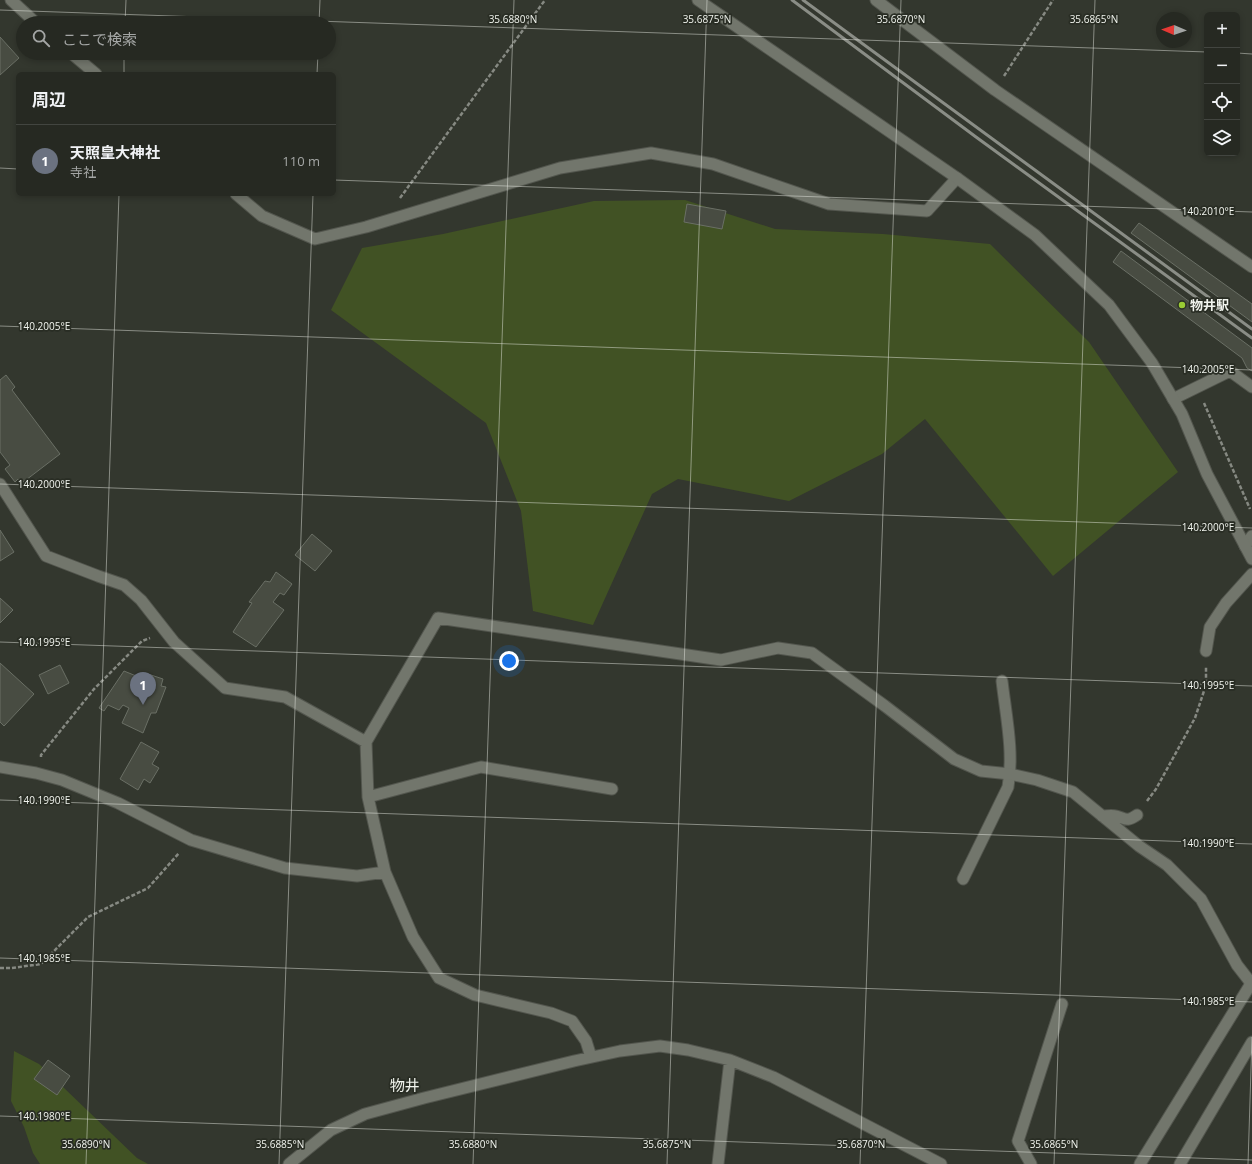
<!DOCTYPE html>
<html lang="ja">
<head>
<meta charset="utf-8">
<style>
  body { margin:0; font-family:"Open Sans","Noto Sans JP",sans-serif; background:#32352f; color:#f1f3f6 }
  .controls { position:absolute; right:12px; top:12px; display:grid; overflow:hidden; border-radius:6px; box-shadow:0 2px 6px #0003 }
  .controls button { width:36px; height:36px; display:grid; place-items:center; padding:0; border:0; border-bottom:1px solid #424540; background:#262922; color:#f1f3f6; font:20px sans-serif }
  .compass { position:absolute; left:1156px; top:12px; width:36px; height:36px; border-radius:50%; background:#262922; box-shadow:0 2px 6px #0003; rotate:272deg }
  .you { position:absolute; left:509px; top:661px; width:14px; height:14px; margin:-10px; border:3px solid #fff; border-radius:50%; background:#1a73e8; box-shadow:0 0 0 6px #1a73e833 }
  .badge { display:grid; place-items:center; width:26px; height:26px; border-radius:50%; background:#9acb34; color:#fff; font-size:13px; font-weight:700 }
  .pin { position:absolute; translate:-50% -33px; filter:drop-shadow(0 1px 2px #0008) }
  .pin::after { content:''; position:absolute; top:21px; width:14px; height:12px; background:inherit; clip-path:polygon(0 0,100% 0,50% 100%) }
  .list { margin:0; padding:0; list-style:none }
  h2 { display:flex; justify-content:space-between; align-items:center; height:52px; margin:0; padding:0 16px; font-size:17px }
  h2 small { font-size:13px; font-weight:400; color:#a4a6a5 }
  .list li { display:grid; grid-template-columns:26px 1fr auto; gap:12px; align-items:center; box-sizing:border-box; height:72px; padding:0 16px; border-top:1px solid #424540 }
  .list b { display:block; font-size:15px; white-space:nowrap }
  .list p { margin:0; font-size:13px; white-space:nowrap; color:#a4a6a5 }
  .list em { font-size:13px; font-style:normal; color:#a4a6a5 }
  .icon { flex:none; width:22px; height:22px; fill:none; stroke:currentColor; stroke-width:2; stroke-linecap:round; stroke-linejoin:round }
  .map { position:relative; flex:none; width:1252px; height:1164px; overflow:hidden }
  .search { position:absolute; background:#262922; box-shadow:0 2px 6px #0003; left:16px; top:16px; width:320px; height:44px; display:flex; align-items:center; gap:10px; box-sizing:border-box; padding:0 14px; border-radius:22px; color:#a4a6a5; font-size:15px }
  .panel { position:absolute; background:#262922; box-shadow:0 2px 6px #0003; left:16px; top:72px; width:320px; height:124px; border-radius:6px }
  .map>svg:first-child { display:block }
  .green { fill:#415224 }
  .building { fill:#484c42; stroke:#6a6f65 }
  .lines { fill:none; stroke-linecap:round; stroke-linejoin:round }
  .service-casing { stroke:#53564e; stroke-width:13 }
  .minor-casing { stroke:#53564e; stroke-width:13 }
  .tertiary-casing { stroke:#53564e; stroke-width:13 }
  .path { stroke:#868982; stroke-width:2.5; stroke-dasharray:4 2; stroke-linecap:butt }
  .service { stroke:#72766c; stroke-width:11 }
  .minor { stroke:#72766c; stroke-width:11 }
  .tertiary { stroke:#72766c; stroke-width:11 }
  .rail { stroke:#8a8d86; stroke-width:3 }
  .ticks { fill:none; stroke:#f1f4ee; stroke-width:1; stroke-opacity:0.45 }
  .poi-dot { fill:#9acb34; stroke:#292d24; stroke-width:1.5 }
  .labels { text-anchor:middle; stroke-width:3.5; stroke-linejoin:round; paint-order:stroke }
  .poi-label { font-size:13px; font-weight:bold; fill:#f1f4ee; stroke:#292d24; text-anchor:start }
  .quarter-label { font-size:15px; fill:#f1f4ee; stroke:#292d24 }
  .ticks-label { font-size:10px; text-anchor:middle; fill:#f1f4ee; stroke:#292d24; stroke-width:3.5; stroke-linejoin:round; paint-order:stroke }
</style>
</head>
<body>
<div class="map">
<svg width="1252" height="1164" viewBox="0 0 1252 1164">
  <rect width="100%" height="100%" fill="#33372e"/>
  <path class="green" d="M685,200L775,229L883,234L990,244L1089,342L1178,472L1053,576L925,419L882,454L789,501L678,479L652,494L593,625L533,611L521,511L486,423L331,310L362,248L443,234L594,201Z
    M14,1051L39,1064L137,1158L148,1164H40L33,1153L24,1127L11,1101Z"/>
  <path class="building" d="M0,37L19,58L0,75Z
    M687,204L726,211L722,229L684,222Z
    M1139,223L1252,304V322L1131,233Z
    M1121,251L1252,348V371L1247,368L1242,358L1113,262Z
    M6,375L15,387L12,390L60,454L22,483L18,479L15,482L5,469L10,465L0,452V380Z
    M0,530L14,552L0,561Z
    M312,534L332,551L315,571L295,555Z
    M276,572L292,584L284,595L280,593L273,602L284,610L256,647L233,632L252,603L249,602L265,581L270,582Z
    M0,598L13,610L0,623Z
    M0,663L34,694L4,726L0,722Z
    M60,665L69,683L48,694L39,675Z
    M124,671L146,680L148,674L163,679L161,686L166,687L156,713H151L143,733L122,723L129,708L123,705L119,710L108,705L104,711L99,708Z
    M141,742L159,752L152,764L159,768L150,783L144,779L138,790L120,779Z
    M48,1060L70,1076L57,1095L34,1079Z"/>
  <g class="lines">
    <g class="service-casing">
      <path id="service" d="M963,879L1008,787C1014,752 1006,716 1002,681"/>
    </g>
    <g class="minor-casing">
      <path id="minor" d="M11,0L36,23
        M876,0L995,90L1252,267
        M71,53L96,74
        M236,194L262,216L315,239L366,227L560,168L651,153L713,164L829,204L927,211L957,178
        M1173,399L1230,371L1252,387
        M0,484L46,556L98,576L124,585L141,600L174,642L225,688L285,697L366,742
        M1245,546L1252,536
        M1206,651L1210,627L1226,603L1252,574
        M0,767L36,773L62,780L118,803L191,840L285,868L357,876L385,872
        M368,797L481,767L612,789
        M1102,816C1106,816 1112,815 1116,816C1126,819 1127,822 1137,815
        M591,1057L586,1041L572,1021L551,1013L475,995L439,978L413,937L385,872L368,797L366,742L438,618L721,660L778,648L812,653L885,706L954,759L981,771L1010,774L1037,780L1073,792L1139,846L1167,865L1201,899L1237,965L1251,983
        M289,1164L331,1130L365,1114L424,1098L574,1061L620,1051L660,1046L688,1050L730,1060L773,1077L941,1164
        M718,1164L730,1060
        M1031,1164L1018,1141L1062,1004
        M1180,1164L1252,1042"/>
    </g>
    <g class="tertiary-casing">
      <path id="tertiary" d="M698,0L957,178L1035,235L1109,305L1152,363L1182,414L1207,474L1252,559
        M1140,1164L1252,982"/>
    </g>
    <path class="path" d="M1004,76L1053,0
      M400,198L545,0
      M1204,403L1250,509
      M41,757V755L94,689L142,641L150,638
      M1147,801L1156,789L1195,718L1206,685V667
      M0,968H12L41,964L88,917L148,888L179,853"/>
    <use href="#service" class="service"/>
    <use href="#minor" class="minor"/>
    <use href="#tertiary" class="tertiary"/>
    <path class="rail" d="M792,0L976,137L1252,338
      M803,0L1252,329"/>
  </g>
  <path class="ticks" d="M0,10L1207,52M125,23L126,0M319,23L320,0M1237,53L1252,54M124,74V53M317,74L318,53M0,168L18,169M334,180L1252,212M0,326L1252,370M0,484L1252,528M0,642L1252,686M0,800L1252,844M0,958L1252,1002M0,1116L1252,1160M86,1164L119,194M279,1164L313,194M473,1164L514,0M667,1164L707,0M860,1164L901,0M1054,1164L1095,0M1248,1164L1252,1037"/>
  <circle class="poi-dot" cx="1182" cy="305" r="4"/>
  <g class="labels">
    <g class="poi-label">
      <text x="1190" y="310">物井駅</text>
    </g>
    <g class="quarter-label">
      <text x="405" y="1091">物井</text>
    </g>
  </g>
  <g class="ticks-label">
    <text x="513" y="23">35.6880°N</text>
    <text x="707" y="23">35.6875°N</text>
    <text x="901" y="23">35.6870°N</text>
    <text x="1094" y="23">35.6865°N</text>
    <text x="1208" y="215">140.2010°E</text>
    <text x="44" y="330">140.2005°E</text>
    <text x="1208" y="373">140.2005°E</text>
    <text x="44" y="488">140.2000°E</text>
    <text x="1208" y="531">140.2000°E</text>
    <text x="44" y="646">140.1995°E</text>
    <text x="1208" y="689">140.1995°E</text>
    <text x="44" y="804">140.1990°E</text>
    <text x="1208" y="847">140.1990°E</text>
    <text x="44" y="962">140.1985°E</text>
    <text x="1208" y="1005">140.1985°E</text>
    <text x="44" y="1120">140.1980°E</text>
    <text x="86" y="1148">35.6890°N</text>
    <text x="280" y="1148">35.6885°N</text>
    <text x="473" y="1148">35.6880°N</text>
    <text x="667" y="1148">35.6875°N</text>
    <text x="861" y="1148">35.6870°N</text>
    <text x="1054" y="1148">35.6865°N</text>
  </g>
</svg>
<div class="controls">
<button>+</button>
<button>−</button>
<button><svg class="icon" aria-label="locate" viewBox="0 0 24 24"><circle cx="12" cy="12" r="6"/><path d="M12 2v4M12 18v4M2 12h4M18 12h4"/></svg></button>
<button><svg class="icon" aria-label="layers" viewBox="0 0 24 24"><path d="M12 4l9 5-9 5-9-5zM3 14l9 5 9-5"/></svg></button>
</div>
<svg class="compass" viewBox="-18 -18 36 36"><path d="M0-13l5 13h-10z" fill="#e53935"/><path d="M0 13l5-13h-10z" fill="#a4a6a5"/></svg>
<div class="you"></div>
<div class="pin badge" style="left:143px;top:705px;background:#6b7280">1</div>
<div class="search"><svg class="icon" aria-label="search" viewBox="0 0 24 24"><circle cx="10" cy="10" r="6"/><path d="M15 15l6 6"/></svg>ここで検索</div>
<section class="panel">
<h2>周辺<small></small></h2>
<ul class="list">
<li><span class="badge" style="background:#6b7280">1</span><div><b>天照皇大神社</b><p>寺社</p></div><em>110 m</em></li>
</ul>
</section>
</div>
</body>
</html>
